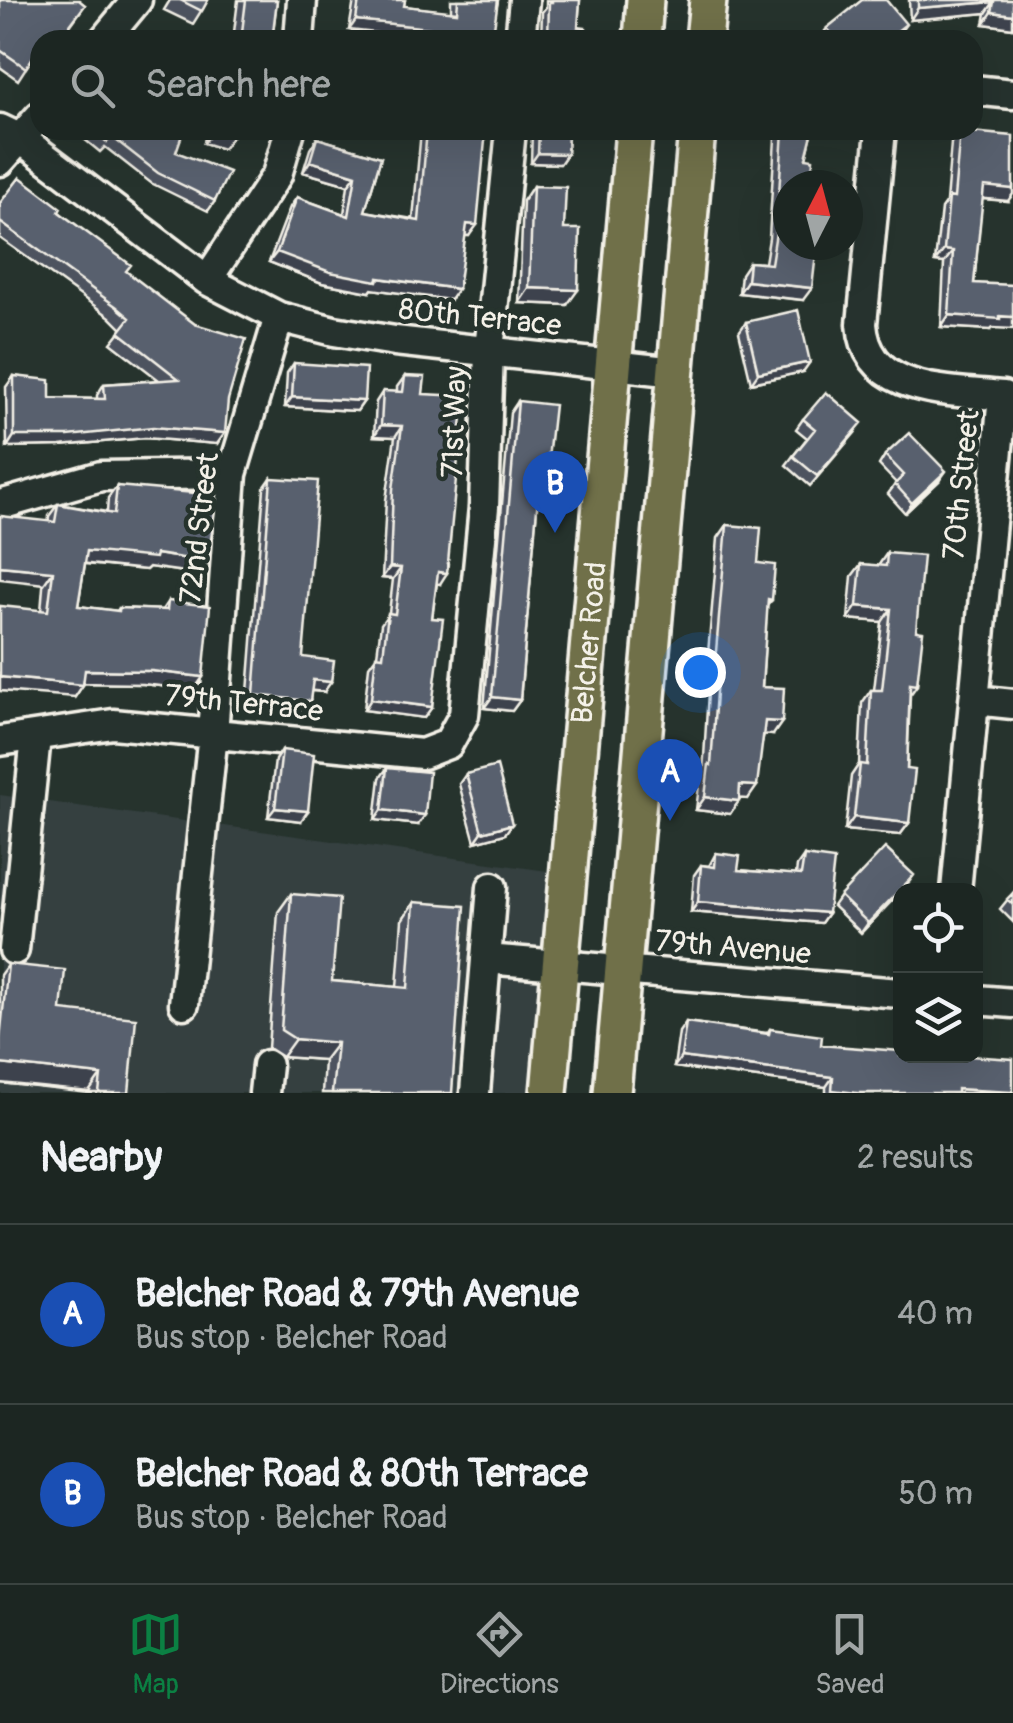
<!DOCTYPE html>
<html lang="en">
<head>
<meta charset="utf-8">
<style>
  body { margin:0; font-family:Pangolin,sans-serif; background:#29322f; color:#f1f3f6 }
  .controls { position:absolute; right:30px; bottom:30px; display:grid; overflow:hidden; border-radius:20px; box-shadow:0 10px 40px #0002 }
  .controls button { width:90px; height:90px; display:grid; place-items:center; padding:0; border:0; border-bottom:2px solid #3a4340; background:#1c2622; color:#f1f3f6; font:50px sans-serif }
  .compass { position:absolute; left:773px; top:170px; width:90px; height:90px; border-radius:50%; background:#1c2622; box-shadow:0 10px 40px #0002; rotate:6deg }
  .you { position:absolute; left:700px; top:672px; width:35px; height:35px; margin:-25px; border:8px solid #fff; border-radius:50%; background:#1a73e8; box-shadow:0 0 0 15px #1a73e833 }
  .badge { display:grid; place-items:center; width:65px; height:65px; border-radius:50%; background:#0b8043; color:#fff; font-size:32px; font-weight:700 }
  .pin { position:absolute; translate:-50% -82px; filter:drop-shadow(0 2px 5px #0008) }
  .pin::after { content:''; position:absolute; top:52px; width:35px; height:30px; background:inherit; clip-path:polygon(0 0,100% 0,50% 100%) }
  .list { margin:0; padding:0; list-style:none }
  h2 { display:flex; justify-content:space-between; align-items:center; height:130px; margin:0; padding:0 40px; font-size:42px }
  h2 small { font-size:32px; font-weight:400; color:#a0a5a5 }
  .list li { display:grid; grid-template-columns:65px 1fr auto; gap:30px; align-items:center; box-sizing:border-box; height:180px; padding:0 40px; border-top:2px solid #3a4340 }
  .list b { display:block; font-size:38px; white-space:nowrap }
  .list p { margin:0; font-size:32px; white-space:nowrap; color:#a0a5a5 }
  .list em { font-size:32px; font-style:normal; color:#a0a5a5 }
  .icon { flex:none; width:55px; height:55px; fill:none; stroke:currentColor; stroke-width:2; stroke-linecap:round; stroke-linejoin:round }
  .map { position:relative; flex:none; width:1013px; height:1093px; overflow:hidden }
  .search { position:absolute; background:#1c2622; box-shadow:0 10px 40px #0002; left:30px; right:30px; top:30px; height:110px; display:flex; align-items:center; gap:25px; box-sizing:border-box; padding:0 35px; border-radius:30px; color:#a0a5a5; font-size:38px }
  .sheet { height:490px; background:#1c2622 }
  nav { display:flex; justify-content:space-around; align-items:center; box-sizing:border-box; height:140px; border-top:2px solid #3a4340; background:#1c2622; font-size:28px; color:#a0a5a5 }
  nav a { display:grid; justify-items:center; gap:5px }
  nav .on { color:#0b8043 }
  .map>svg:first-child { display:block }
  .built { fill:#354040 }
  .lines { fill:none; stroke-linecap:round; stroke-linejoin:round }
  .minor-casing { stroke:#f4f1e8; stroke-width:35 }
  .major-casing { stroke:#f4f1e8; stroke-width:42 }
  .minor { stroke:#26332d; stroke-width:28 }
  .major { stroke:#70704a; stroke-width:35 }
  .wall { fill:#4d535f; stroke:#f4f1e8; stroke-width:2.5 }
  .shaded-wall { fill:#3e434d; stroke:#f4f1e8; stroke-width:2.5 }
  .building { fill:#59606e; stroke:#f4f1e8; stroke-width:2.5 }
  .labels { text-anchor:middle; stroke-width:9; stroke-linejoin:round; paint-order:stroke }
  .street-label { font-size:30px; fill:#f4f1e8; stroke:#26332d }
</style>
</head>
<body>
<div class="map">
<svg width="1013" height="1093" viewBox="0 0 1013 1093">
  <rect width="100%" height="100%" fill="#26332d"/>
  <filter id="ink" filterUnits="userSpaceOnUse"><feTurbulence type="fractalNoise" baseFrequency=".01" numOctaves="2"/><feDisplacementMap in="SourceGraphic" scale="20" xChannelSelector="R" yChannelSelector="G"/><feConvolveMatrix kernelMatrix="1 2 1 2 8 2 1 2 1" color-interpolation-filters="sRGB"/></filter>
  <g filter="url(#ink)">
    <path class="built" d="M0,795L191,822L170,1017L195,1019L217,825L555,872L536,1093H0Z"/>
    <g class="lines">
      <g class="minor-casing">
        <path id="minor" d="M104,40L137,0
          M299,40L302,0
          M520,40L524,0
          M973,90L1013,94
          M0,129L21,139L207,280L279,317L334,331L395,341L676,372
          M881,130L862,324C867,395 950,390 1003,396L956,891
          M0,161L40,116
          M207,280L277,175L290,130
          M0,505L101,476L232,474
          M975,700L1013,704
          M0,741L113,724L422,754L448,744L464,715L484,507L489,351L511,130
          M14,950L36,737
          M486,959L900,993
          M976,1000L1013,1003
          M184,1004L213,734L232,474L279,317
          M264,1093L267,1065
          M475,1093L492,887"/>
      </g>
      <g class="major-casing">
        <g id="major">
          <path d="M642,40L645,0"/>
          <path d="M704,40L708,0"/>
          <path id="s1" d="M549,1093L634,130"/>
          <path d="M612,1093L697,130"/>
        </g>
      </g>
      <use href="#minor" class="minor"/>
      <use href="#major" class="major"/>
    </g>
    <path class="wall" d="M0,0L79,1L85,5L60,40H40V46L18,80L0,67Z
      M170,0H208L193,24L164,10Z
      M238,0H277L272,40H233Z
      M354,0H405L404,6L451,12V0H498L490,40H439L349,30Z
      M546,0H580L578,27L586,40H541L542,12L546,7Z
      M909,0H1013V28L984,24L986,13L910,20Z
      M827,28L896,38L893,40H819Z
      M73,130H181L176,152L215,201L208,211L151,183L105,147L100,152Z
      M206,130H236L223,149L204,143Z
      M421,130H486L469,236H465L450,300L372,289L370,292L322,283L269,262L290,207L297,197L344,214L348,185L303,172L310,149L317,138L381,157L365,211L413,219Z
      M532,130H568L567,154L560,164L531,163Z
      M777,130H813L806,158L803,300L739,293L741,274L749,262L765,263L769,238L775,138Z
      M960,131L1008,201L982,199L974,283L993,328L991,330L941,327L944,263L935,262L941,209L946,202L951,143Z
      M533,186L564,229L567,305L519,303L523,201Z
      M0,203L59,212L126,271L228,400L217,444L145,438L60,446L7,447L6,387L14,376L50,398L97,399V395L104,384L159,380L111,343L122,329L110,317L0,238Z
      M746,322L803,372L751,383L739,332Z
      M294,363L364,401L357,411L285,407L287,373Z
      M405,376L423,394L440,584L437,583L432,618V707L424,718L364,710L369,666L377,655L381,624L389,613L393,579L382,578L386,500L395,437L374,436L376,402L383,391L397,392V387Z
      M518,401L545,486L538,496L520,700L512,711L484,708L510,413Z
      M803,419L855,433L810,486L786,465L807,438L796,429Z
      M885,455L939,481L905,513L888,494L896,483L879,465Z
      M271,478L303,657L324,692L311,691L310,701L303,711L247,705L264,488Z
      M117,486L199,574L149,567L146,570L85,564L78,606L117,611L119,608L162,610L168,601L194,690L143,684L84,683L75,697L41,611L49,516L58,504L107,512L108,498Z
      M727,525L758,563L772,600L767,606L762,687L773,735L764,734L748,799L739,798L730,814L696,810L700,777L703,773L709,676H706L718,538Z
      M887,553L916,631L917,685L910,695L907,769L909,823L900,835L845,830L851,776L859,764L862,703L871,690H874L882,622L848,619L852,576L861,564L878,566Z
      M282,750L301,821L268,817L275,760Z
      M387,768L418,825L375,820L380,778Z
      M466,774L505,834L475,842L459,784Z
      M716,853L738,870L796,875L797,866L804,856L828,913L821,923L691,912L694,875L701,865L709,866Z
      M907,885L861,933L833,906L840,896Z
      M1013,893V922L1000,909Z
      M291,894L332,981L397,987L402,920L414,902L452,1093H322L324,1060L282,1057L268,1048L278,912Z
      M8,964L61,1010L129,1093H89L0,1083V975Z
      M686,1022L767,1033L770,1029L821,1045L1013,1093H826V1087L674,1067L679,1032Z"/>
    <path class="shaded-wall" d="M994,2L986,13L910,20L918,8Z
      M992,12L1013,15V28L984,24Z
      M356,20L493,35L490,40H439L349,30Z
      M906,24L896,38L893,40H886Z
      M214,130L234,134L223,149L204,143Z
      M538,153L567,154L560,164L531,163Z
      M310,161L356,175L348,185L303,172Z
      M1013,184V194L1008,201L975,198L984,186Z
      M467,224L477,225L469,236L459,235Z
      M944,250L953,251L944,263L935,262Z
      M277,252L378,278L458,289L450,300L372,289L370,292L322,283L269,262Z
      M747,281L812,288L803,300L739,293Z
      M529,288L578,290L567,305L519,303Z
      M949,315L1013,317V329L993,328L991,330L941,327Z
      M810,362L803,372L751,383L758,373Z
      M292,397L364,401L357,411L285,407Z
      M381,425L402,426L395,437L374,436Z
      M153,427L225,433L217,444L145,438L60,446L7,447L14,436Z
      M946,471L939,481L905,513L912,503Z
      M87,551L156,554L208,562L199,574L149,567L146,570L79,563Z
      M0,566L53,571L44,584L0,579Z
      M390,567L401,568L393,579L382,578Z
      M438,572L447,573L440,584L430,583Z
      M857,606L891,609L882,622L848,619Z
      M715,663H718L709,676H706Z
      M85,670L152,671L203,677L194,690L143,684L76,683Z
      M0,677L83,685L75,697L0,691Z
      M313,680L331,682L324,692L306,690Z
      M254,695L310,701L303,711L247,705Z
      M492,697L520,700L512,711L484,708Z
      M371,699L432,707L424,718L364,710Z
      M765,721L782,722L773,735L756,734Z
      M740,785L757,786L748,799L731,798Z
      M705,797L739,801L730,814L696,810Z
      M275,808L308,811L301,821L268,817Z
      M382,810L425,815L418,825L375,820Z
      M854,817L909,823L900,835L845,830Z
      M512,824L505,834L475,842L482,832Z
      M914,875L907,885L861,933L868,923Z
      M698,902L828,913L821,923L691,912Z
      M295,1039L337,1043L324,1060L282,1057Z
      M681,1057L833,1077L826,1087L674,1067Z
      M0,1064L101,1075L89,1092L0,1083Z
      M957,1089L1013,1093H954Z"/>
    <path class="building" d="M0,0H79L85,5L61,37L50,29L44,40H40V46L26,68L0,50Z
      M180,0H208L202,11Z
      M246,0H277L272,40H241Z
      M359,0H405L404,6L457,12L458,0H498L493,35L356,20Z
      M552,0H580L578,27L586,28V40H548L549,2H552Z
      M862,0H886L906,24L886,40H837L827,28Z
      M918,0H1013V15L992,12L994,2L918,8Z
      M92,130H181L183,132L176,152L229,172L215,201L158,173L112,137L107,142Z
      M218,130H236L234,134Z
      M427,130H486L477,225L467,224L458,289L378,278L377,281L330,272L277,252L297,197L349,216L356,175L310,161L317,138L381,157L365,211L419,221Z
      M539,130H568L567,154L538,153Z
      M783,130H813L806,158L813,159L811,185H788V245H817L812,288L747,281L749,262L771,264L777,226Z
      M960,131L1013,136V189L984,186L974,283L1013,285V317L1000,316V319L949,315L953,251L944,250L949,197L954,198Z
      M20,177L61,208L59,212L131,265L126,271L195,324L246,339L228,400L225,433L153,427L68,436H14V376L50,380V398L105,399L104,384L179,379L119,332L130,318L117,307L0,222V203Z
      M533,186L566,187L564,229H580L578,290L529,288Z
      M798,310L810,362L758,373L746,322Z
      M294,363L366,368L364,401L292,397Z
      M405,376L425,377L423,394L464,396L447,573L438,572L432,618L443,619L432,707L371,699L376,655L383,656L388,613L395,614L401,568L390,567L393,489L402,426L381,425L383,391L403,392Z
      M826,392L862,423L817,476L793,456L815,429L803,419Z
      M518,401L554,405L545,486L539,485L520,700L492,697Z
      M909,433L946,471L912,503L895,484L904,475L885,455Z
      M271,478L318,481L303,657L334,661L331,682L313,680L310,701L254,695Z
      M117,486L217,495L208,562L156,554L155,558L87,551L78,606L119,611V608L167,610L168,601L210,606L203,677L152,671L85,670L83,685L0,677V606L48,611L53,571L0,566V516L55,522L58,504L114,514Z
      M727,525L761,528L758,563L775,565L772,600L768,599L762,687L784,688L782,722L765,721L757,786L740,785L739,801L705,797L709,764L711,765L718,663H715Z
      M887,553L923,556L916,631L923,632L917,685L910,684L907,769L915,770L909,823L854,817L860,764L867,765L871,690H882L891,609L857,606L861,564L886,566Z
      M282,750L314,754L308,811L275,808Z
      M497,766L512,824L482,832L466,774Z
      M387,768L429,772L425,815L382,810Z
      M885,848L914,875L868,923L840,896Z
      M716,853L740,856L738,870L801,875L804,856L834,860L828,913L698,902L701,865L715,867Z
      M1013,893V905L1007,899Z
      M291,894L339,898L332,981L408,988L414,902L465,906L452,1093H332L337,1043L295,1039L281,1030Z
      M8,964L65,970L61,1010L136,1018L129,1093H99L101,1075L0,1064V1039Z
      M686,1022L769,1034L770,1029L822,1036L821,1045L900,1051V1056H969L1013,1059V1092L957,1089V1093H857L832,1090L833,1077L681,1057Z"/>
  </g>
  <g class="labels">
    <g class="street-label">
      <text transform="translate(480 317) rotate(6)" y="10">80th Terrace</text>
      <text transform="translate(454 422) rotate(-88)" y="10">71st Way</text>
      <text transform="translate(961 485) rotate(-84)" y="10">70th Street</text>
      <text transform="translate(199 528) rotate(-83)" y="10">72nd Street</text>
      <text dy="10" stroke="none"><textPath href="#s1" startOffset="452">Belcher Road</textPath></text>
      <text transform="translate(244 703) rotate(6)" y="10">79th Terrace</text>
      <text transform="translate(733 947) rotate(5)" y="10">79th Avenue</text>
    </g>
  </g>
</svg>
<div class="controls">
<button><svg class="icon" aria-label="locate" viewBox="0 0 24 24"><circle cx="12" cy="12" r="6"/><path d="M12 2v4M12 18v4M2 12h4M18 12h4"/></svg></button>
<button><svg class="icon" aria-label="layers" viewBox="0 0 24 24"><path d="M12 4l9 5-9 5-9-5zM3 14l9 5 9-5"/></svg></button>
</div>
<svg class="compass" viewBox="-18 -18 36 36"><path d="M0-13l5 13h-10z" fill="#e53935"/><path d="M0 13l5-13h-10z" fill="#a0a5a5"/></svg>
<div class="you"></div>
<div class="pin badge" style="left:670px;top:821px;background:#1a4fb4">A</div>
<div class="pin badge" style="left:555px;top:533px;background:#1a4fb4">B</div>
<div class="search"><svg class="icon" aria-label="search" viewBox="0 0 24 24"><circle cx="10" cy="10" r="6"/><path d="M15 15l6 6"/></svg>Search here</div>
</div>
<section class="sheet">
<h2>Nearby<small>2 results</small></h2>
<ul class="list">
<li><span class="badge" style="background:#1a4fb4">A</span><div><b>Belcher Road &amp; 79th Avenue</b><p>Bus stop · Belcher Road</p></div><em>40 m</em></li>
<li><span class="badge" style="background:#1a4fb4">B</span><div><b>Belcher Road &amp; 80th Terrace</b><p>Bus stop · Belcher Road</p></div><em>50 m</em></li>
</ul>
</section>
<nav>
<a class="on"><svg class="icon" aria-label="map" viewBox="0 0 24 24"><path d="M3 6l6-2 6 2 6-2v14l-6 2-6-2-6 2zM9 4v14M15 6v14"/></svg>Map</a>
<a><svg class="icon" aria-label="directions" viewBox="0 0 24 24"><path d="M12 3l9 9-9 9-9-9zM9 14v-3h6M13 9l2 2-2 2"/></svg>Directions</a>
<a><svg class="icon" aria-label="saved" viewBox="0 0 24 24"><path d="M7 4h10v16l-5-4-5 4z"/></svg>Saved</a>
</nav>
</body>
</html>
